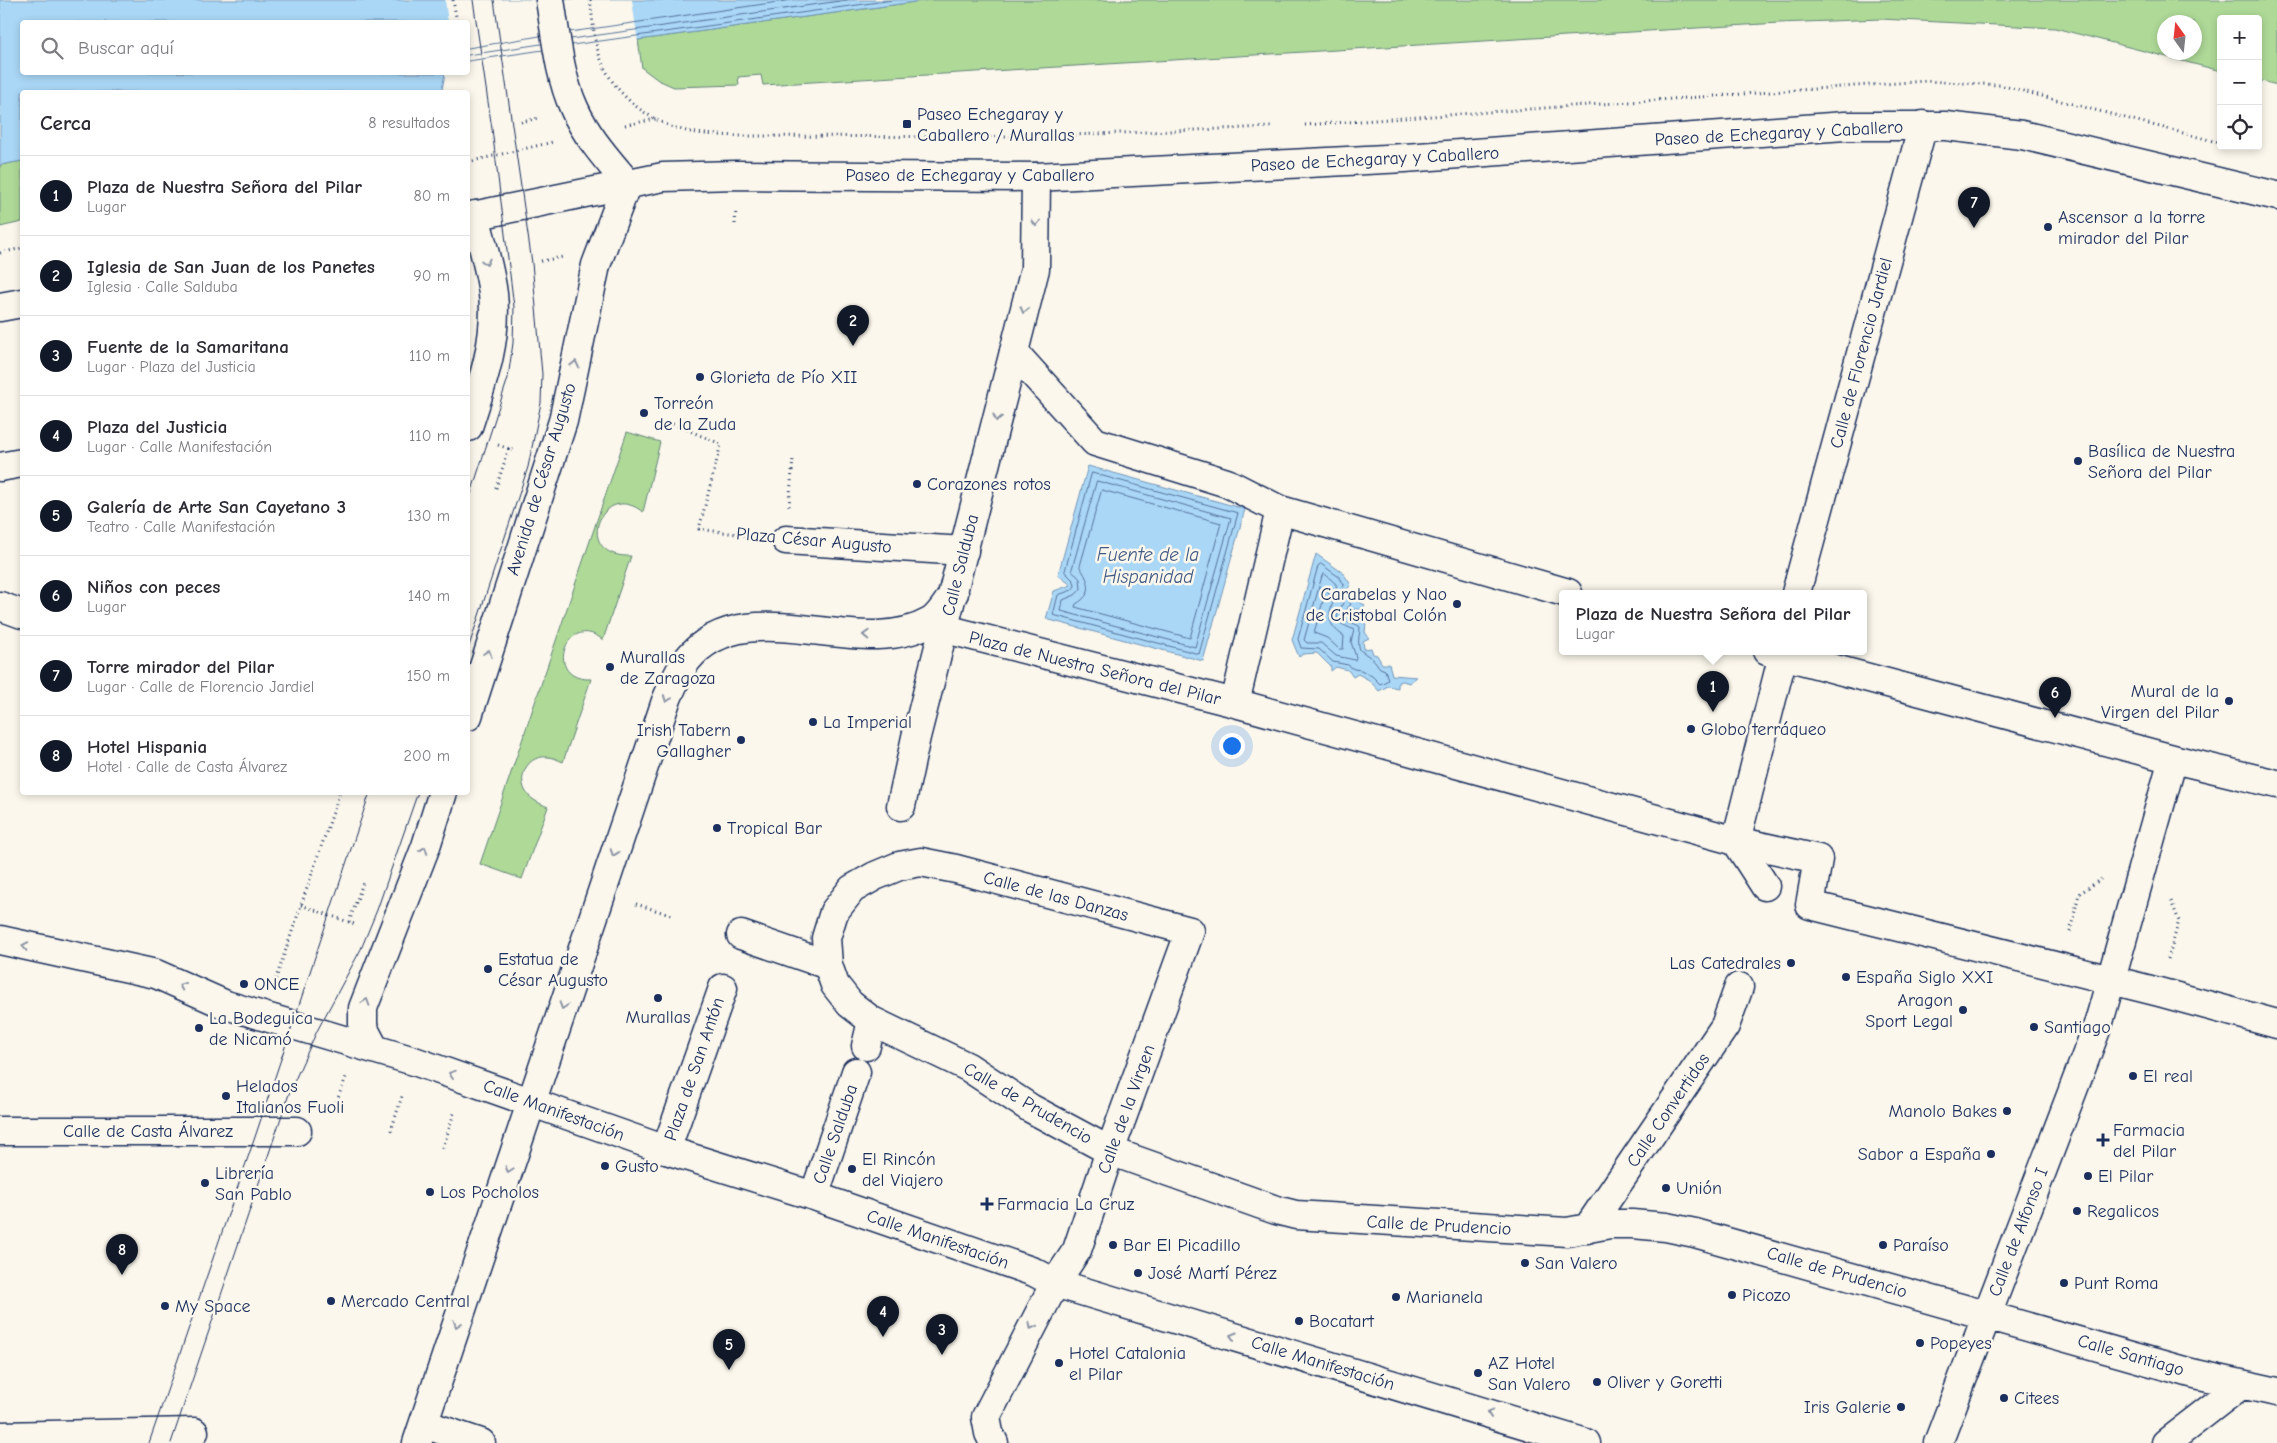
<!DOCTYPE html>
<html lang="es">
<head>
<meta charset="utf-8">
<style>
  body { margin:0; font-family:"Comic Neue",sans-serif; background:#f7f7f7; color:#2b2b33 }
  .controls { position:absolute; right:15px; top:15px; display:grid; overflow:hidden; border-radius:5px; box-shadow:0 2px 8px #0003 }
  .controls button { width:45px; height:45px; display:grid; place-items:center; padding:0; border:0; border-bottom:1px solid #e1e1e2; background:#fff; color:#2b2b33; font:25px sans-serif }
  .compass { position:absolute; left:2157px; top:15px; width:45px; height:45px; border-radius:50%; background:#fff; box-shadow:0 2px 8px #0003; rotate:345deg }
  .you { position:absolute; left:1231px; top:745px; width:18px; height:18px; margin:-12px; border:4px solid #fff; border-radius:50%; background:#1a73e8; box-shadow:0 0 0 8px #1a73e833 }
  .badge { display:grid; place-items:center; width:32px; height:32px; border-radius:50%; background:#111827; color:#fff; font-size:16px; font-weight:700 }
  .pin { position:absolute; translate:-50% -41px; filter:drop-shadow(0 1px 2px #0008) }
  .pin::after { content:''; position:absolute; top:26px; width:18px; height:15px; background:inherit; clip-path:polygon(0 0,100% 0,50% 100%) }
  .popup { position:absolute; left:1559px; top:590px; width:308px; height:65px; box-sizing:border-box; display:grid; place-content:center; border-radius:5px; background:#fff; filter:drop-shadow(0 1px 4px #0005); font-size:16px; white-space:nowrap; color:#7c7c81 }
  .popup b { font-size:19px; color:#2b2b33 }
  .popup::after { content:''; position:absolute; left:50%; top:100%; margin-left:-10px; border:10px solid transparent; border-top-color:#fff }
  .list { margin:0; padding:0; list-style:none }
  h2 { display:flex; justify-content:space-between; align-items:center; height:65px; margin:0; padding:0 20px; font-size:21px }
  h2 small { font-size:16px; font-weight:400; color:#7c7c81 }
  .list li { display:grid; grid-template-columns:32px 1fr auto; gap:15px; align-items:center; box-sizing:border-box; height:80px; padding:0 20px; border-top:1px solid #e1e1e2 }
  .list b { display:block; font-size:19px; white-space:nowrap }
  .list p { margin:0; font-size:16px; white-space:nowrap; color:#7c7c81 }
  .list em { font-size:16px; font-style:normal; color:#7c7c81 }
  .icon { flex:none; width:28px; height:28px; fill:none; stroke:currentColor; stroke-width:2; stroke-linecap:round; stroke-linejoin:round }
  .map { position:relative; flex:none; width:2277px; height:1443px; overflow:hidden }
  .search { position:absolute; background:#fff; box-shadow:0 2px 8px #0003; left:20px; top:20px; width:450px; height:55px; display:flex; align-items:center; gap:12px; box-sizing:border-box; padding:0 18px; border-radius:5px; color:#7c7c81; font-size:19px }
  .panel { position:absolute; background:#fff; box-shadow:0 2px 8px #0003; left:20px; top:90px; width:450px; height:705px; border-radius:5px }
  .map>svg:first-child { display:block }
  .green { fill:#aed997; stroke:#64847a; fill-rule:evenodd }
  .water { fill:#aad7f6; stroke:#7194b9 }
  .pier { fill:#fbf7ec }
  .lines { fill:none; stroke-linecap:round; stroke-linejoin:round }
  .shore { stroke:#54729b; stroke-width:1 }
  .pedestrian-casing { stroke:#1b2f5e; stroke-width:31 }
  .minor-casing { stroke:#1b2f5e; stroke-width:31 }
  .secondary-casing { stroke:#1b2f5e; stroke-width:31 }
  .primary-casing { stroke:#1b2f5e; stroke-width:31 }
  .path { stroke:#1b2f5e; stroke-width:3; stroke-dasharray:1 4; stroke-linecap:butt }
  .pedestrian { stroke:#fbf7ec; stroke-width:28 }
  .minor { stroke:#fbf7ec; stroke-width:28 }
  .secondary { stroke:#fbf7ec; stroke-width:28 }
  .primary { stroke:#fbf7ec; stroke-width:28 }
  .tram { stroke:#1b2f5e; stroke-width:1 }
  .oneway { stroke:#8b93a5 }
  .poi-dot { fill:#1b2f5e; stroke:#fbf7ec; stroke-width:2 }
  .labels { text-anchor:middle; stroke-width:5; stroke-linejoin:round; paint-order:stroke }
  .poi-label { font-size:18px; fill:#1b2f5e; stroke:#fbf7ec; text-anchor:start }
  .street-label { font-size:18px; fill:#1b2f5e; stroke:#fbf7ec }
  .water-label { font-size:19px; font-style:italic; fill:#3f5984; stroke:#fbf7ec }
</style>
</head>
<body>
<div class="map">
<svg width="2277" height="1443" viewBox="0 0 2277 1443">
  <rect width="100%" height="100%" fill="#fbf7ec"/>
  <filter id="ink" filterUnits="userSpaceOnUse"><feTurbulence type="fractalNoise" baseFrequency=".02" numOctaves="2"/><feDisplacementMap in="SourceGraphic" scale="10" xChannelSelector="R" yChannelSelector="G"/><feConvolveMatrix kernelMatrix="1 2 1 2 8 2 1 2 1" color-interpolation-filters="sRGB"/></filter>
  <g filter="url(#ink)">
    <path class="green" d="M929,0H2277V85L2258,80V19H2221V71L2055,28L1881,19L1779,23L763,85L761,75L738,77L739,85L674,87L658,80L642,68L638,40ZM2164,22H2194V52H2164Z
      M22,161V222L0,227V165Z
      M627,432L660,442L643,512C601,479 571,558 631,556L603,640C566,610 542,681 591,679L563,762C558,760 553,757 548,757C523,754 513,787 534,800C538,803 544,805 548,807L522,879L480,864Z"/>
    <path class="water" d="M0,0H929L638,40L468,67V22H22V72L445,73L442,90L426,92H22V161L0,165Z
      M1088,466L1245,509L1203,661L1046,619L1054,591L1071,585L1058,575Z
      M1316,554L1343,573L1351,585L1347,589L1354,599L1365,605L1362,610L1355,609L1347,616L1362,618V622L1366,624L1365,632L1369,638L1363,641L1364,649L1371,648L1373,654L1377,655L1382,664H1389L1392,675L1417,677L1409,683L1403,681L1398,682V688L1388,686L1379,691L1369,680L1358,674L1353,677L1348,670L1336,667L1331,671V667L1317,653L1303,654L1299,657L1292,640Z"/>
    <path class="pier" d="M445,0H632L638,43L468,69V22H448Z"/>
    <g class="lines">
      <path class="shore" d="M570,32L792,0
        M571,39L847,0
        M572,45L893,0
        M468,48L540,36
        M468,55L541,44
        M468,61L543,50
        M1092,473L1238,513L1199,654L1053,615L1058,595L1072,590L1075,586L1074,581L1065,572Z
        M1097,481L1231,518L1195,647L1061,611L1063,600L1075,595L1081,589L1080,579L1072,570Z
        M1102,490L1221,523L1190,638L1075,607L1076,604C1095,593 1089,581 1080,567Z
        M1321,564L1339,577L1344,584L1343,592L1351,604L1344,613L1343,618C1347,624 1355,622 1360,627C1360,635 1357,641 1360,650L1374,660L1380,668L1385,670L1388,679L1387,681L1380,684L1372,676L1361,670L1354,669L1348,665L1333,662L1319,649L1301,648L1298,639L1318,566Z
        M1325,574L1336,584L1337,594L1343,603C1333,623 1336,621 1354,630L1351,642L1356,657L1355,660L1336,656L1321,643H1307L1304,640L1322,576Z
        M1328,592L1333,603C1326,618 1331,628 1344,636L1343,649H1339L1327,638L1314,633L1325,594Z"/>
      <g class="pedestrian-casing">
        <path id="pedestrian" d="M1014,352L1095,442L1227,483L1280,510L1568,593
          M786,540L964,551
          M1796,593L1923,125
          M926,624L1235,703L1736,841L1818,859L1810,905L2159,992L2277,1024
          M1767,651L2173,759L2277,784
          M1235,703L1280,510
          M1765,886L1736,841L1784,651
          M741,935L828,965
          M866,1046L872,1021
          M0,1131H297
          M666,1150L723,988
          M814,1196L856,1072
          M1587,1229L1725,1026L1739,987
          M1055,1283L1077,1250L1110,1151L1190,931L956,869L921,862L899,866L875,876L852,889L834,912L826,938L828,965L835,985L850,1004L872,1021L968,1067L1030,1108L1110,1151L1276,1210L1296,1215L1567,1232L1610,1224H1632L1666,1227L1695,1233L2191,1373L2277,1392
          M424,1424L481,1443
          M0,1436L194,1432
          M1938,1443L2099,1022L2173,759
          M2166,1443L2241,1385"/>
      </g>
      <g class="minor-casing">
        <path id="minor" d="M468,427C482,384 498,340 493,294C490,268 481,241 475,215
          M0,467L22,463
          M0,606L22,614
          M468,716L563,421L596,265L627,183
          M901,806L916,737L1035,269L1036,177
          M0,940L156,974L226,1005L414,1061L666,1150L814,1196L1034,1272L1055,1283L1586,1443
          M374,1048L363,1027V1008L426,846L443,792
          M417,1443L666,701C672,687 678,672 687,660C746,587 858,663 930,622C940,616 947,603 954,593
          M994,1443L989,1433L986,1417L1055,1283"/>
      </g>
      <g class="secondary-casing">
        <path id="secondary" d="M550,0C556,36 559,75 574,108C586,136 608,160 627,183"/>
      </g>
      <g class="primary-casing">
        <path id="primary" d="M468,217L663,177L736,175L1036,177L1405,158L1845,126H1946L2022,135L2277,196
          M0,307L22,303"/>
      </g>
      <path class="path" d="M453,0L457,22
        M590,0C593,18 593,39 600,57C613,95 651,124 691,132C706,135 722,135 737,136L1021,137L1271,127
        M464,72V74
        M521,122L538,118
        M625,125L656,119
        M1305,125L1926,81L2000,85L2221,143
        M468,162L553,142
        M735,224L736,209
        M0,253L22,248
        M541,261L563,257
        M668,422L721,444L699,529L752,536
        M498,445L516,451
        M496,488L509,448
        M789,506L793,459
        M636,904L671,915
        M301,905L357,925
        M349,922L364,880
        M2070,932L2079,894L2101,879
        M2168,959L2179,921L2171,901
        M274,984L340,792
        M333,1111L346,1077
        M391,1131L403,1093
        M443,1148L454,1113"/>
      <use href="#pedestrian" class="pedestrian"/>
      <use href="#minor" class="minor"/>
      <use href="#secondary" class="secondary"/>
      <use href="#primary" class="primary"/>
      <path class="tram" d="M468,503L508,378L513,343L514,307L492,129L473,0
        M468,649L528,467L541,403L542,374L532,263L494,0
        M149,1443L255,1137L370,792
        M171,1443L290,1091L317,1031L361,949L377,910L418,792"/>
    </g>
    <defs><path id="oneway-chevron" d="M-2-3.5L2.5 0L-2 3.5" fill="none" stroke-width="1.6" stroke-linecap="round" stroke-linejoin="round" transform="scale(1.25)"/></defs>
    <g class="oneway">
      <use href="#oneway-chevron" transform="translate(1036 223) rotate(90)"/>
      <use href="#oneway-chevron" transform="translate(486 262) rotate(77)"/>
      <use href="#oneway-chevron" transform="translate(1024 310) rotate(105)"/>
      <use href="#oneway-chevron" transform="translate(575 364) rotate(-78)"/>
      <use href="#oneway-chevron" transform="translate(997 418) rotate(104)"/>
      <use href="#oneway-chevron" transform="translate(866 635) rotate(-178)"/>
      <use href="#oneway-chevron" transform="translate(488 653) rotate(-72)"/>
      <use href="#oneway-chevron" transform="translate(667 699) rotate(111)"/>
      <use href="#oneway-chevron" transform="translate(424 850) rotate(-70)"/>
      <use href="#oneway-chevron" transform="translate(614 853) rotate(109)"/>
      <use href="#oneway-chevron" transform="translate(25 946) rotate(-168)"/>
      <use href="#oneway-chevron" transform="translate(182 986) rotate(-156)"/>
      <use href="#oneway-chevron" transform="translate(366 1002) rotate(-72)"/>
      <use href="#oneway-chevron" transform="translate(563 1006) rotate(108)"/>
      <use href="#oneway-chevron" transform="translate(452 1074) rotate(-161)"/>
      <use href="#oneway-chevron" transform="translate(509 1170) rotate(108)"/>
      <use href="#oneway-chevron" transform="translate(457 1324) rotate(108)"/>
      <use href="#oneway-chevron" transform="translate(1032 1326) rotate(117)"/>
      <use href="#oneway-chevron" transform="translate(1233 1336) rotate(-163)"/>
      <use href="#oneway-chevron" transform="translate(1490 1413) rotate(-163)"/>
    </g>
  </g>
  <g class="poi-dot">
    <rect x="902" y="119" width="10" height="10" rx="2.5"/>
    <circle cx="2048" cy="227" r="5"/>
    <circle cx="700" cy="377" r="5"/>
    <circle cx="644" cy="413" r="5"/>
    <circle cx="2078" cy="461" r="5"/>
    <circle cx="917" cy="484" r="5"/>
    <circle cx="1457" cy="604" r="5"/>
    <circle cx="610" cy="667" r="5"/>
    <circle cx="2229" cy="701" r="5"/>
    <circle cx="813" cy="722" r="5"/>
    <circle cx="1691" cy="729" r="5"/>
    <circle cx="741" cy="740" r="5"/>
    <circle cx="717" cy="828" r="5"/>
    <circle cx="1791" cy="963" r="5"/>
    <circle cx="488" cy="969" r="5"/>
    <circle cx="1846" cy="977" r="5"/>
    <circle cx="244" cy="984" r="5"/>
    <circle cx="658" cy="998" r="5"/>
    <circle cx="1963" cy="1010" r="5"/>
    <circle cx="2034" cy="1027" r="5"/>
    <circle cx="199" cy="1028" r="5"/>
    <circle cx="2133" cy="1076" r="5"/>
    <circle cx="226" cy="1096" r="5"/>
    <circle cx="2007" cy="1111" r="5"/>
    <path d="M2100.5 1132.5h5v5h5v5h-5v5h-5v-5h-5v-5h5z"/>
    <circle cx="1991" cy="1154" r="5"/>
    <circle cx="605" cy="1166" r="5"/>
    <circle cx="852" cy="1169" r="5"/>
    <circle cx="2088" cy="1176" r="5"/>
    <circle cx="205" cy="1183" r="5"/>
    <circle cx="1666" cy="1188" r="5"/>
    <circle cx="430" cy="1192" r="5"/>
    <path d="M984.5 1196.5h5v5h5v5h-5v5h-5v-5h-5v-5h5z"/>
    <circle cx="2077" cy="1211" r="5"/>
    <circle cx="1113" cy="1245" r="5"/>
    <circle cx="1883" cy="1245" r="5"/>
    <circle cx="1525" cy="1263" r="5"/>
    <circle cx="1138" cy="1273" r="5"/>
    <circle cx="2064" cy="1283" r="5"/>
    <circle cx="1732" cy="1295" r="5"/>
    <circle cx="1396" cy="1297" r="5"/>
    <circle cx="331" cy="1301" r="5"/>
    <circle cx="165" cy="1306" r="5"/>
    <circle cx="1299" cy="1321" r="5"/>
    <circle cx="1920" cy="1343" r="5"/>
    <circle cx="1059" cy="1363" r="5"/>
    <circle cx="1478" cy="1373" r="5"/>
    <circle cx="1597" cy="1382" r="5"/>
    <circle cx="2004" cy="1398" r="5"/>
    <circle cx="1901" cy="1407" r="5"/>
  </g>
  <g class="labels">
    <g class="poi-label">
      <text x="917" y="120">Paseo Echegaray y<tspan x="917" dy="21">Caballero / Murallas</tspan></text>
      <text x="2058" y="223">Ascensor a la torre<tspan x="2058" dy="21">mirador del Pilar</tspan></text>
      <text x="710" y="383">Glorieta de Pío XII</text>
      <text x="654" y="409">Torreón<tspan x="654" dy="21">de la Zuda</tspan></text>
      <text x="2088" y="457">Basílica de Nuestra<tspan x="2088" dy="21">Señora del Pilar</tspan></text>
      <text x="927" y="490">Corazones rotos</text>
      <text x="1447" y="600" text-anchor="end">Carabelas y Nao<tspan x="1447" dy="21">de Cristobal Colón</tspan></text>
      <text x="620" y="663">Murallas<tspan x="620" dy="21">de Zaragoza</tspan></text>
      <text x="2219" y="697" text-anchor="end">Mural de la<tspan x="2219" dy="21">Virgen del Pilar</tspan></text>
      <text x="823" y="728">La Imperial</text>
      <text x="1701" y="735">Globo terráqueo</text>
      <text x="731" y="736" text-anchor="end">Irish Tabern<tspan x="731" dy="21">Gallagher</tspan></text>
      <text x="727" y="834">Tropical Bar</text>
      <text x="498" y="965">Estatua de<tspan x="498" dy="21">César Augusto</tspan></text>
      <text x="1781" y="969" text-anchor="end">Las Catedrales</text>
      <text x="1856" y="983">España Siglo XXI</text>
      <text x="254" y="990">ONCE</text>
      <text x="1953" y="1006" text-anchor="end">Aragon<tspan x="1953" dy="21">Sport Legal</tspan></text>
      <text x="658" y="1023" text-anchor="middle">Murallas</text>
      <text x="209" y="1024">La Bodeguica<tspan x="209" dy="21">de Nicamó</tspan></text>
      <text x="2044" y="1033">Santiago</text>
      <text x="2143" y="1082">El real</text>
      <text x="236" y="1092">Helados<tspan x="236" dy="21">Italianos Fuoli</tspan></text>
      <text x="1997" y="1117" text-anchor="end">Manolo Bakes</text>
      <text x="2113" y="1136">Farmacia<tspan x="2113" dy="21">del Pilar</tspan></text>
      <text x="1981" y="1160" text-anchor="end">Sabor a España</text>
      <text x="862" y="1165">El Rincón<tspan x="862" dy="21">del Viajero</tspan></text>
      <text x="615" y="1172">Gusto</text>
      <text x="215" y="1179">Librería<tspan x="215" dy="21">San Pablo</tspan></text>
      <text x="2098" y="1182">El Pilar</text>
      <text x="1676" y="1194">Unión</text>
      <text x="440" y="1198">Los Pocholos</text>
      <text x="997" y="1210">Farmacia La Cruz</text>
      <text x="2087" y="1217">Regalicos</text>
      <text x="1123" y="1251">Bar El Picadillo</text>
      <text x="1893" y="1251">Paraíso</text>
      <text x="1535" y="1269">San Valero</text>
      <text x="1148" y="1279">José Martí Pérez</text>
      <text x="2074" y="1289">Punt Roma</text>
      <text x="1742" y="1301">Picozo</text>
      <text x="1406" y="1303">Marianela</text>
      <text x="341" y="1307">Mercado Central</text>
      <text x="175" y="1312">My Space</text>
      <text x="1309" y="1327">Bocatart</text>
      <text x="1930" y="1349">Popeyes</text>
      <text x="1069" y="1359">Hotel Catalonia<tspan x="1069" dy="21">el Pilar</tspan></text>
      <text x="1488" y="1369">AZ Hotel<tspan x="1488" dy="21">San Valero</tspan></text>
      <text x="1607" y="1388">Oliver y Goretti</text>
      <text x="2014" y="1404">Citees</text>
      <text x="1891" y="1413" text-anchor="end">Iris Galerie</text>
    </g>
    <g class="street-label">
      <text transform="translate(1779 133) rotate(-3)" y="6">Paseo de Echegaray y Caballero</text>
      <text transform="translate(1375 159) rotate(-3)" y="6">Paseo de Echegaray y Caballero</text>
      <text x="970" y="181">Paseo de Echegaray y Caballero</text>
      <text transform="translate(1861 353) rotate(-75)" y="6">Calle de Florencio Jardiel</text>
      <text transform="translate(541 479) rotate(-73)" y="6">Avenida de César Augusto</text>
      <text transform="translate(814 540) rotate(5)" y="6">Plaza César Augusto</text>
      <text transform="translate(960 565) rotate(-76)" y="6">Calle Salduba</text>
      <text transform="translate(1095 668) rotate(14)" y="6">Plaza de Nuestra Señora del Pilar</text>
      <text transform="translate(1056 896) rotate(15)" y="6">Calle de las Danzas</text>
      <text transform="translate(694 1069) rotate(-71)" y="6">Plaza de San Antón</text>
      <text transform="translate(1028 1103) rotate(30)" y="6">Calle de Prudencio</text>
      <text transform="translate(1126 1109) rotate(-70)" y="6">Calle de la Virgen</text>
      <text transform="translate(554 1110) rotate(20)" y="6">Calle Manifestación</text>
      <text transform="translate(1668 1110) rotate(-56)" y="6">Calle Convertidos</text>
      <text x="148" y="1137">Calle de Casta Álvarez</text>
      <text transform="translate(835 1134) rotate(-71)" y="6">Calle Salduba</text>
      <text transform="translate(1439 1225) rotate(3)" y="6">Calle de Prudencio</text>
      <text transform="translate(2018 1232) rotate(-69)" y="6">Calle de Alfonso I</text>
      <text transform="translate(938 1239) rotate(19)" y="6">Calle Manifestación</text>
      <text transform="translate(1837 1272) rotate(16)" y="6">Calle de Prudencio</text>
      <text transform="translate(2131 1355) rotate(16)" y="6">Calle Santiago</text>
      <text transform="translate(1323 1363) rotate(17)" y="6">Calle Manifestación</text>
    </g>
    <g class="water-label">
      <text x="1148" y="561">Fuente de la<tspan x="1148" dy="22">Hispanidad</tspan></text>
    </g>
  </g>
</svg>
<div class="controls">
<button>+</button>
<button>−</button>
<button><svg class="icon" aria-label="locate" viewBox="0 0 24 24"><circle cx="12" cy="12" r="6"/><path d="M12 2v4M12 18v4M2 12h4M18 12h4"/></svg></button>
</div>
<svg class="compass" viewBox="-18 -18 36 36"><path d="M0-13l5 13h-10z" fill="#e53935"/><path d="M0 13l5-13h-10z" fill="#7c7c81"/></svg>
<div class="you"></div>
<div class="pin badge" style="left:1713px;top:712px">1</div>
<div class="popup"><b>Plaza de Nuestra Señora del Pilar</b>Lugar</div>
<div class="pin badge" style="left:853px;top:346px">2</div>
<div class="pin badge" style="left:942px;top:1355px">3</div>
<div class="pin badge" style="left:883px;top:1337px">4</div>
<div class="pin badge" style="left:729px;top:1370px">5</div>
<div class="pin badge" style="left:2055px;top:718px">6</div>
<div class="pin badge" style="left:1974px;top:228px">7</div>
<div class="pin badge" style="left:122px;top:1275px">8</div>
<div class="search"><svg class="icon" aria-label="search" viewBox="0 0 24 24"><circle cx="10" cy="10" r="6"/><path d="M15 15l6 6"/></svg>Buscar aquí</div>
<section class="panel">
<h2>Cerca<small>8 resultados</small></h2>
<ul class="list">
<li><span class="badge">1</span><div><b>Plaza de Nuestra Señora del Pilar</b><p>Lugar</p></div><em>80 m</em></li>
<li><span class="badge">2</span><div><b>Iglesia de San Juan de los Panetes</b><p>Iglesia · Calle Salduba</p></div><em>90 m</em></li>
<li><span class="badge">3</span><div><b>Fuente de la Samaritana</b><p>Lugar · Plaza del Justicia</p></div><em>110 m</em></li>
<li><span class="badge">4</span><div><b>Plaza del Justicia</b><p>Lugar · Calle Manifestación</p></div><em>110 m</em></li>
<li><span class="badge">5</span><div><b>Galería de Arte San Cayetano 3</b><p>Teatro · Calle Manifestación</p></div><em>130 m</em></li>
<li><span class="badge">6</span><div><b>Niños con peces</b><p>Lugar</p></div><em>140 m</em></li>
<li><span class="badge">7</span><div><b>Torre mirador del Pilar</b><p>Lugar · Calle de Florencio Jardiel</p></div><em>150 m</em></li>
<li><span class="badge">8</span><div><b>Hotel Hispania</b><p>Hotel · Calle de Casta Álvarez</p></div><em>200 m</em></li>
</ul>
</section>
</div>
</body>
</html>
